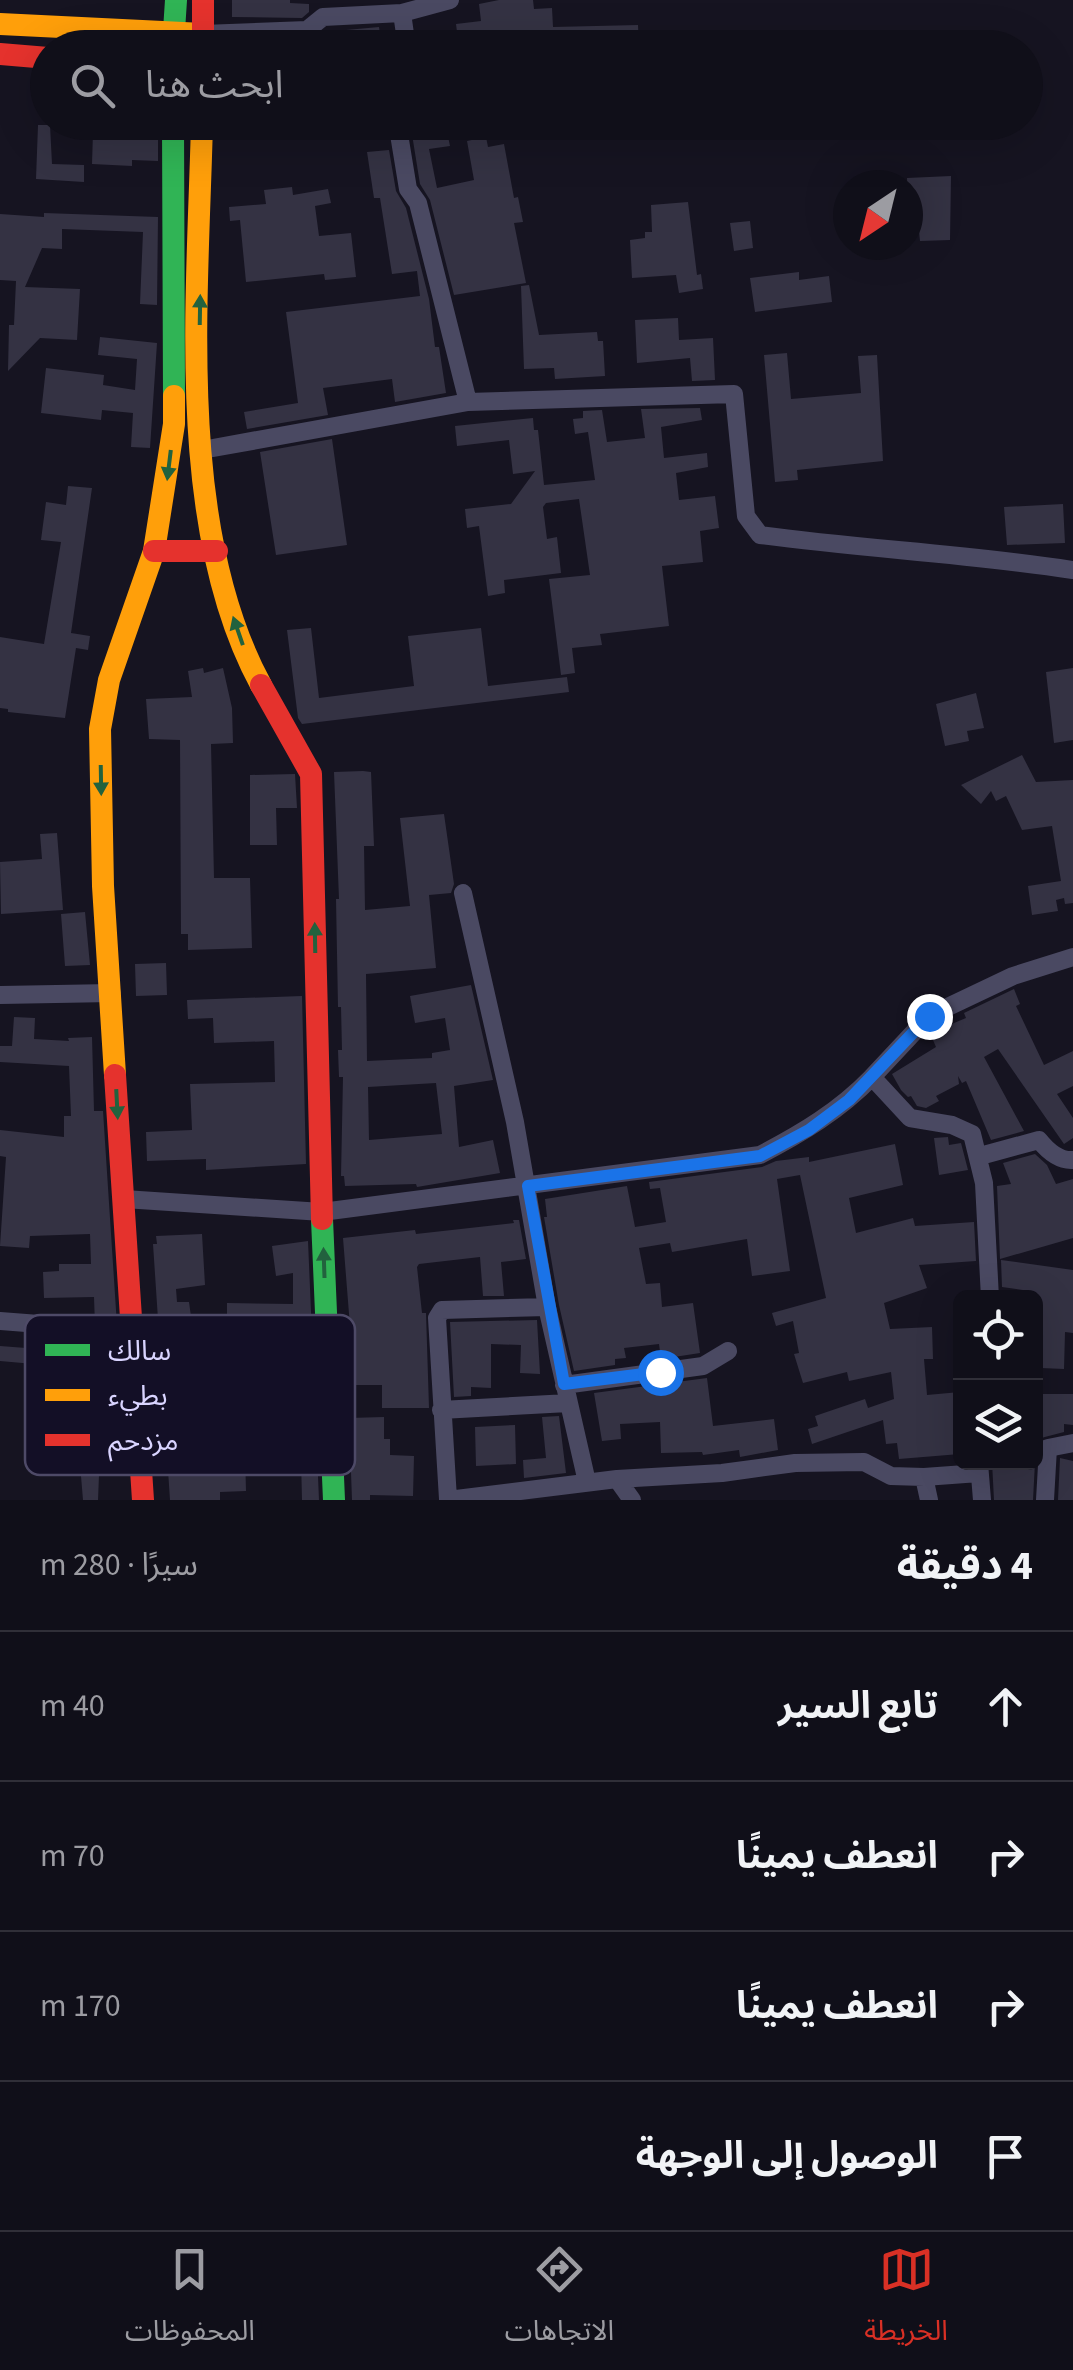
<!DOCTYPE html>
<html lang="ar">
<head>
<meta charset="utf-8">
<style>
  body { margin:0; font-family:"Source Sans 3","Noto Sans Arabic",sans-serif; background:#1e1d26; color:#f1f3f6; direction:rtl }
  .controls { position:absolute; right:30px; bottom:30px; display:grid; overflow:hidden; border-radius:15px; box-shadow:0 10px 40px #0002 }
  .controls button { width:90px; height:90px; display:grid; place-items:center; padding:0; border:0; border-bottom:2px solid #302f38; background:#100f19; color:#f1f3f6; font:50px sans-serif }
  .compass { position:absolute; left:833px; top:170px; width:90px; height:90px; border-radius:50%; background:#100f19; box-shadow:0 10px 40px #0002; rotate:215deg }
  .stop { position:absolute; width:30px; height:30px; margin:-22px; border:8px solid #1a73e8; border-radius:50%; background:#fff }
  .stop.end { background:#1a73e8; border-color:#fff; box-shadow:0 2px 10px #0008 }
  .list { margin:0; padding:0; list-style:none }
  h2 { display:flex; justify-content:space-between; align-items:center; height:130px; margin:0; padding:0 40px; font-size:42px }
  h2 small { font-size:32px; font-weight:400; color:#9c9ca2 }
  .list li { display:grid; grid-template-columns:65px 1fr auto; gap:30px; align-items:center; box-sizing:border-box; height:150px; padding:0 40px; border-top:2px solid #302f38 }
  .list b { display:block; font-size:38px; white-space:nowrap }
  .list em { font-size:32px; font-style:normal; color:#9c9ca2 }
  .icon { flex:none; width:55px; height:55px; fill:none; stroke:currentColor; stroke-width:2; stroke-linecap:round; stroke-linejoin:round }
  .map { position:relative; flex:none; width:1073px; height:1500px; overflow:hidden; direction:ltr }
  .search { position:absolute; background:#100f19; box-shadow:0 10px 40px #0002; left:30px; right:30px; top:30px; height:110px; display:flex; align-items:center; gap:25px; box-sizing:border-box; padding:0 35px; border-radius:55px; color:#9c9ca2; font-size:38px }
  .sheet { height:730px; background:#100f19 }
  nav { display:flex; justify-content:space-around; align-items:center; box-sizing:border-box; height:140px; border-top:2px solid #302f38; background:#100f19; font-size:28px; color:#9c9ca2 }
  nav a { display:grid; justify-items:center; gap:5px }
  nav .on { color:#d93025 }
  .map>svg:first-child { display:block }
  .building { fill:#343243; fill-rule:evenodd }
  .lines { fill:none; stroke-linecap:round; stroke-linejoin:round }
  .street { stroke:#4a4962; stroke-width:18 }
  .fast { stroke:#30b455; stroke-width:22 }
  .slow { stroke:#ff9f0a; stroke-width:22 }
  .jam { stroke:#e5322d; stroke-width:22 }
  .oneway { fill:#22623e }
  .route { stroke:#1a73e8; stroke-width:12 }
  .key { fill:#130f26; stroke:#4e4a67; stroke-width:2.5 }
  .key-label { font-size:28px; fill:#d9d4ff }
</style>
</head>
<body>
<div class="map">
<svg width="1073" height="1500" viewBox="0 0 1073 1500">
  <rect width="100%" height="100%" fill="#161421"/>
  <path class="building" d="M232,0H290V3L309,4V12L302,18L232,17Z
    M499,0H533L534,9L552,8L553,27L638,25L639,48H459L456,24L481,21L479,4Z
    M379,27L381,41L368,42V48H277V44L309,42L324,32Z
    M143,122H158V161L132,160V166L92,164L93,132L143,134Z
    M410,122H445L450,146L429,149L437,188L474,180L467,141L486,137L488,147L504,144L514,198L518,197L523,222L514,223L526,283L454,295L430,200L420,184Z
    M38,125H50L52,164L84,165V182L36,179Z
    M389,150L396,191L406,208L429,299L435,347H439L446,393L395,402L392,379L323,388L328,415L247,429L244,412L298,403L286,312L420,296L417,271L392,274L380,198H374L367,152Z
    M951,176L950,240L920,241L919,231L909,232L907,178Z
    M292,187L293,195L328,189L331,203L315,206L319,236L351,233L356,277L325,280L324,274L246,282L240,220L230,221L229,207L266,204L264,190Z
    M688,202L697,275L701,274L703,289L679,293L676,275L632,278L630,240L645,238V232H652L651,205Z
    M44,213L158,217L157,305L140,304L143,232L62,229V249L42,248L25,287L80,289L77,340L40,338L8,371L9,325H14L16,281L0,280V214L44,217Z
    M750,221L753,248L734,251L730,223Z
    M799,272V280L829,276L832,302L755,312L750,278Z
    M529,285L539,335L597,332L598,341H603L605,376L555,379L554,368L524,369L521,286Z
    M678,318L679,340L713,338L715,380L692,381L690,358L637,363L635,320Z
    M100,337L157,343L150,448L131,447L133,413L102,410L101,420L41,413L46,368L104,375L103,385L135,390L137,359L98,355Z
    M787,353L791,399L861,393L858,356L877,355L883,461L797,470L798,480L775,482L764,355Z
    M700,408L702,420L661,427L664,458L707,453L708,467L676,473L679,500L715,496L719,528L700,531L703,562L662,566L669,626L600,634L602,645L572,648L575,673L561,675L549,579L590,575L579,499L546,503L543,507L547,539L557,537L561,573L504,580L505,593L488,596L479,526L467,528L465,509L511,504L535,471L513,474L509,440L457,446L455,426L533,418L534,430H538L544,485L595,480L588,432L575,434L573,419L583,418V411L602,410L607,442L645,438L641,409Z
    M332,439L347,545L276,555L260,452Z
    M68,486L92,488L71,633L90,636L88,650L76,648L65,718L8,712V709L0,708V637L44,644L61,542L41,540L46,502L66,505Z
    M1063,504L1065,543L1007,545L1004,507Z
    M311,628L319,698L414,686L408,636L481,628L488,686L567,677L569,692L302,724L298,718L287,630Z
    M203,668L204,673L223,668L232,708L233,743L211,744L214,878H250L252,948L188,950V934H181L180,740L149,739L146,699L192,697L188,671Z
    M1073,668V740L1054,743L1046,672Z
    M976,693L984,728L967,731L969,741L945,746L936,704Z
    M1022,755L1036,782L1073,780V903L1065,904L1064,898L1056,900L1058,911L1032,915L1028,886L1061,881L1052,826L1022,830L1006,796L996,801L991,791L981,804L961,785Z
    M363,771L371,772L374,846H364L365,910L410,906L400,818L444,814L454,884L451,893L429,895L436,968L366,974L367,1061L432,1058V1053L450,1050L445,1018L415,1023L410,996L471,985L493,1080L454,1086L459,1147L493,1140L500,1173L417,1187L416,1184L345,1186L344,1176H341L343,1077H339L338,1050H342L341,1007H338L336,899H339L334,772ZM436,1083L442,1134L369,1140L368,1087Z
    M295,774L297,808H276L277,845H250V775Z
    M57,833L63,910L1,914L0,862L42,859L40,834Z
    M85,912L90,965L65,966L61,914Z
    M166,963L167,995L136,996L135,964Z
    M1014,989L1020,1004L1016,1006L1044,1065L1073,1051V1086L1057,1094L1073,1118V1138L1064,1144L998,1049L984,1057L1024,1131L991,1140L966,1081L962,1083L958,1076L959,1084L936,1096L939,1101L926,1108L917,1106L911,1096L908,1097L901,1090L892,1074L936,1047L930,1033L966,1018L964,1013Z
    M302,996L306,1164L206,1170V1159L147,1161L146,1132L192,1130L190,1084L275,1082L274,1041L214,1043L213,1018L188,1019L187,1000Z
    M14,1017L35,1018L34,1039L69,1041L68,1038L92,1037L94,1111H103L119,1356L96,1355L94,1297L44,1298L43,1272L59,1271V1264H91L90,1234L30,1236L29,1248L0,1246L6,1157L0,1156V1130L64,1137V1116H71L69,1066L0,1062V1046H12Z
    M948,1137L949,1145L961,1143L968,1170L939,1175L934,1138Z
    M895,1144L903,1185L849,1198L856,1233L913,1218L915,1226L974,1222L976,1261L919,1265L927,1288L884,1303L890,1329L932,1327L933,1359H924L927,1395L960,1392V1454L899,1459L897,1443L886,1444L883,1420L812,1444L808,1429L818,1426L815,1416L865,1399L868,1408L894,1399L891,1372L849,1381L847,1372L803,1383L794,1354L799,1353L793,1321L776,1326L772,1313L826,1298L800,1175L777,1179L790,1271L752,1276L747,1239L672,1252L670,1243L639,1248L646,1284L660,1283L662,1307L693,1303L700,1353L661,1359L659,1344L624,1348L626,1358L615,1359V1365L574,1371L559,1305L544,1217H547L545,1199L627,1186L635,1227L666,1222L660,1188L650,1189L649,1182L762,1167L776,1161L809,1157V1162Z
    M1035,1154L1047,1165L1056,1184L1073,1179V1238L1000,1259L997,1186L1011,1184L1003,1163Z
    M513,1220H519L526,1259L501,1262L504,1296H483L480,1257L419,1264L417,1267L422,1313H426L429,1408H382V1385H347V1339H351L343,1238L415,1230L416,1234L514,1223Z
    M202,1234L205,1285L176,1289L177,1302H189L193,1331L217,1330L218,1352L188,1353L189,1391L276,1387V1351H288L289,1322L227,1320V1303L293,1304V1273L276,1276L272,1246L308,1241L319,1500H302L301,1459H298V1451L245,1453L246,1491L220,1492V1500H170L153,1244H157L156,1236Z
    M1001,1260L1073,1270V1333L1065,1332L1064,1369L1041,1368L1036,1292L1002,1287Z
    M537,1320L540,1374L520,1373L521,1345L491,1344V1388L471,1387V1396L454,1397L450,1322Z
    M0,1346L65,1351L71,1363V1374L55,1373L56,1366L0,1361Z
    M707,1378L713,1426L774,1419L778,1450L740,1457L739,1450L703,1455L702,1452L661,1453L660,1422L620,1424L621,1439L602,1441L594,1393Z
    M1036,1394H1073V1425L1064,1424V1432L1041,1438L1036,1448Z
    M120,1396L126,1473L99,1475L98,1500H83L80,1464L63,1465L58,1399Z
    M559,1416L566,1473L524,1478L523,1460L546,1458L542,1417Z
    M384,1417V1439H390V1455L414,1456L413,1496L370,1495V1500H352L349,1418Z
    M515,1425L516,1464L476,1466L475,1427Z
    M1060,1458L1073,1461V1500H1058Z
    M992,1462H1035L1033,1500H994Z"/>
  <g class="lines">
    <path class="street" d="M402,13L450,0
      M203,34L307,30L323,17L402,13L407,48
      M397,122L408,189L418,203L468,402
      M202,450L468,402L734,394L746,516L760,535C864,549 969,554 1073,570
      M0,995L112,993
      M872,1077L929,1016L1013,976L1073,957
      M980,1156L1039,1140C1047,1150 1059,1161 1073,1160
      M124,1199L322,1212L760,1155C802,1133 839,1111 872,1077L910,1118L952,1125L972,1134L984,1183L990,1298
      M547,1307L587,1482
      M0,1321L65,1326L95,1379L136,1381
      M564,1385L703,1366L728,1351
      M441,1410L568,1403
      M979,1463L982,1500
      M617,1479L632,1500
      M448,1499L437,1318L442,1310L547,1307L515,1122L463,893
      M448,1500L617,1479L722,1473L795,1463L864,1462L891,1476L924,1477
      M929,1500L924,1477L979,1473
      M1045,1500L1048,1448L1073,1443"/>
    <path class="fast" d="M173,46L176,0
      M173,122L174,396
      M322,1219L334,1500"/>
    <path class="slow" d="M0,24L203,34
      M202,122C198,297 175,527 261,685
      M115,1075L103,886L100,729L109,680L154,551L174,424V396"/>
    <path class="jam" d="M203,0V48
      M0,54L48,58
      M154,551H217
      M261,685L311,774L322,1219
      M115,1075L143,1500"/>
  </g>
  <defs><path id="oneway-solid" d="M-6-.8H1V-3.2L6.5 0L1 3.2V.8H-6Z" transform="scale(2.5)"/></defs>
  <g class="oneway">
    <use href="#oneway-solid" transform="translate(200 310) rotate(-89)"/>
    <use href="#oneway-solid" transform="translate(169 465) rotate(97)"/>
    <use href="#oneway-solid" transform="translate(238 631) rotate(-109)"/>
    <use href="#oneway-solid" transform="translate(101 780) rotate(89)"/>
    <use href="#oneway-solid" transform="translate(315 938) rotate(-91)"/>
    <use href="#oneway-solid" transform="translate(117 1104) rotate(87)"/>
    <use href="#oneway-solid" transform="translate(324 1263) rotate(-92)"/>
  </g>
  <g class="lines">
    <path class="route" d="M660,1372L564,1384L528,1186L760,1156L809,1130L849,1100L929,1016"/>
  </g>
  <rect x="25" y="1315" width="330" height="160" rx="15" class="key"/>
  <rect x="45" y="1344" width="45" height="12" fill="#30b455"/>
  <rect x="45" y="1389" width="45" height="12" fill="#ff9f0a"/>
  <rect x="45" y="1434" width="45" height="12" fill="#e5322d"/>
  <g class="key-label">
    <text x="108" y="1360">سالك</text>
    <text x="108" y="1405">بطيء</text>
    <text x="108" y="1450">مزدحم</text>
  </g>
</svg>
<div class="controls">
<button><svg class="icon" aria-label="locate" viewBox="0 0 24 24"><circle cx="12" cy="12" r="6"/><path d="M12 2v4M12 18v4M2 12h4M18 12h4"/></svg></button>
<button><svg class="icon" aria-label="layers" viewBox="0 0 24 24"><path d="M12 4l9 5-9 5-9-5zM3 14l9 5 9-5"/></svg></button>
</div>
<svg class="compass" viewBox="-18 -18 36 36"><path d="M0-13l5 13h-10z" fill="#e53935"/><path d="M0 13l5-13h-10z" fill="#9c9ca2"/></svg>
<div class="stop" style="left:660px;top:1372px"></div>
<div class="stop end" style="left:929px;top:1016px"></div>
<div class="search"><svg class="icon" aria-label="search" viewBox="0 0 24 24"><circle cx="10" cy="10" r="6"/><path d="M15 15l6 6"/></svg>ابحث هنا</div>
</div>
<section class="sheet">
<h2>4 دقيقة<small>سيرًا · 280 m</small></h2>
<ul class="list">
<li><svg class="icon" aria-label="ahead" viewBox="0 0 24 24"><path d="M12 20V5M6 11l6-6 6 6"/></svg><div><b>تابع السير</b></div><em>40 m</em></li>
<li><svg class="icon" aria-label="right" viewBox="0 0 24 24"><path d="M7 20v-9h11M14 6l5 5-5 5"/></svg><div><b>انعطف يمينًا</b></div><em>70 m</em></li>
<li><svg class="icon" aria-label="right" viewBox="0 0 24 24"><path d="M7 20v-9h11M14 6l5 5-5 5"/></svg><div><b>انعطف يمينًا</b></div><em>170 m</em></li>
<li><svg class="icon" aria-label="arrive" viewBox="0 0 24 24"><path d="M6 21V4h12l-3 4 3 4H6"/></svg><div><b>الوصول إلى الوجهة</b></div></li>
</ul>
</section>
<nav>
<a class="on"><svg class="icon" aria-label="map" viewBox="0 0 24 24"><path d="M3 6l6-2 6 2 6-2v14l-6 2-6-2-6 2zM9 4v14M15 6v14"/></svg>الخريطة</a>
<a><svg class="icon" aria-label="directions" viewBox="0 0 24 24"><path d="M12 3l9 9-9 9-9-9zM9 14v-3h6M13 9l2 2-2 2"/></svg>الاتجاهات</a>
<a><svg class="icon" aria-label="saved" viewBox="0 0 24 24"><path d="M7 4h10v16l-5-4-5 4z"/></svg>المحفوظات</a>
</nav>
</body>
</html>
